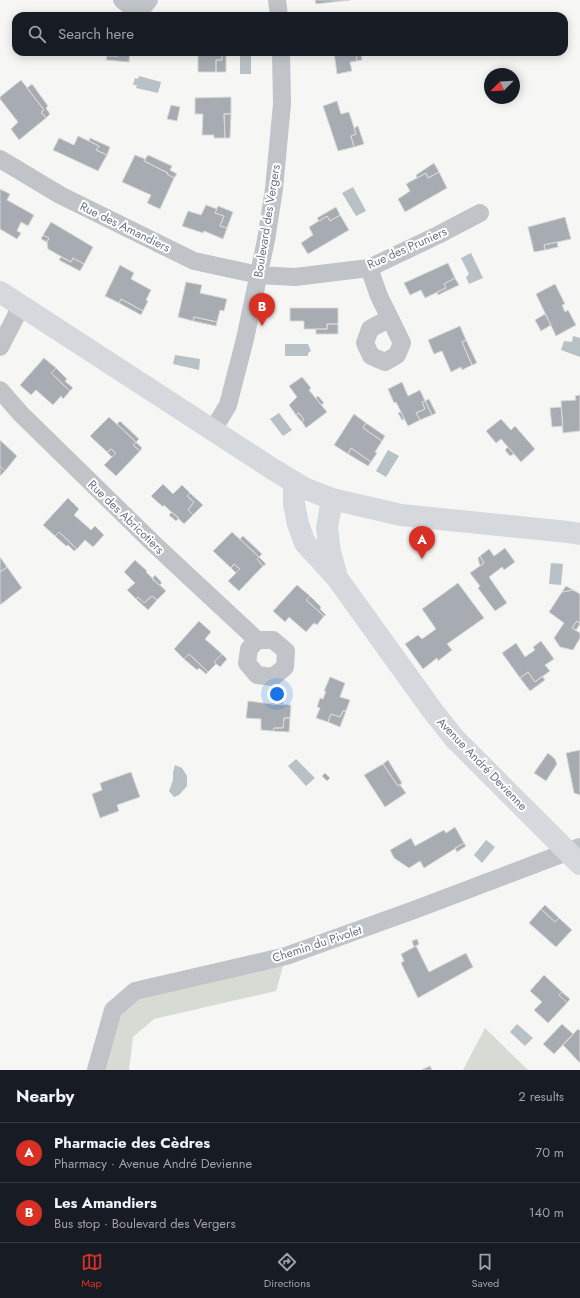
<!DOCTYPE html>
<html lang="en">
<head>
<meta charset="utf-8">
<style>
  body { margin:0; font-family:Jost,sans-serif; background:#242831; color:#f1f3f6 }
  .compass { position:absolute; left:484px; top:68px; width:36px; height:36px; border-radius:50%; background:#171b24; box-shadow:0 2px 10px #0003; rotate:246deg }
  .you { position:absolute; left:277px; top:694px; width:14px; height:14px; margin:-10px; border:3px solid #fff; border-radius:50%; background:#1a73e8; box-shadow:0 0 0 6px #1a73e833 }
  .badge { display:grid; place-items:center; width:26px; height:26px; border-radius:50%; background:#d93025; color:#fff; font-size:13px; font-weight:700 }
  .pin { position:absolute; translate:-50% -33px; filter:drop-shadow(0 1px 2px #0008) }
  .pin::after { content:''; position:absolute; top:21px; width:14px; height:12px; background:inherit; clip-path:polygon(0 0,100% 0,50% 100%) }
  .list { margin:0; padding:0; list-style:none }
  h2 { display:flex; justify-content:space-between; align-items:center; height:52px; margin:0; padding:0 16px; font-size:17px }
  h2 small { font-size:13px; font-weight:400; color:#9ea1a6 }
  .list li { display:grid; grid-template-columns:26px 1fr auto; gap:12px; align-items:center; box-sizing:border-box; height:60px; padding:0 16px; border-top:1px solid #363941 }
  .list b { display:block; font-size:15px; white-space:nowrap }
  .list p { margin:0; font-size:13px; white-space:nowrap; color:#9ea1a6 }
  .list em { font-size:13px; font-style:normal; color:#9ea1a6 }
  .icon { flex:none; width:22px; height:22px; fill:none; stroke:currentColor; stroke-width:2; stroke-linecap:round; stroke-linejoin:round }
  .map { position:relative; flex:none; width:580px; height:1070px; overflow:hidden }
  .search { position:absolute; background:#171b24; box-shadow:0 2px 10px #0003; left:12px; right:12px; top:12px; height:44px; display:flex; align-items:center; gap:10px; box-sizing:border-box; padding:0 14px; border-radius:12px; color:#9ea1a6; font-size:15px }
  .sheet { height:172px; background:#171b24 }
  nav { display:flex; justify-content:space-around; align-items:center; box-sizing:border-box; height:56px; border-top:1px solid #363941; background:#171b24; font-size:11px; color:#9ea1a6 }
  nav a { display:grid; justify-items:center; gap:2px }
  nav .on { color:#d93025 }
  .map>svg:first-child { display:block }
  .green { fill:#d6dbd4 }
  .water { fill:#b8c1c6 }
  .building { fill:#a6acb2; stroke:#d8d8d6 }
  .lines { fill:none; stroke-linecap:round; stroke-linejoin:round }
  .street { stroke:#c0c3c7; stroke-width:18 }
  .secondary { stroke:#d5d8dc; stroke-width:22 }
  .labels { text-anchor:middle; stroke-width:4; stroke-linejoin:round; paint-order:stroke }
  .street-label { font-size:12px; fill:#697581; stroke:#fff }
</style>
</head>
<body>
<div class="map">
<svg width="580" height="1070" viewBox="0 0 580 1070">
  <rect width="100%" height="100%" fill="#f6f6f4"/>
  <path class="green" d="M286,956L276,991L154,1019L133,1037L129,1070H97L113,1010L135,991Z
    M485,1028L528,1070H463Z"/>
  <path class="water" d="M251,52V74H240V53Z
    M139,76L161,82L158,93L136,88L137,85H133L135,78L138,79Z
    M353,187L366,211L356,216L342,193Z
    M471,253L483,278L469,284L466,277L469,274L461,258Z
    M573,336L580,338V357L561,350L564,341L572,342Z
    M285,344H308L311,351L308,353V356H285Z
    M175,355L200,359L199,370L173,364Z
    M279,413L292,430L283,436L270,419Z
    M388,450L399,456L386,477L376,471Z
    M551,563L563,564L561,585L549,584Z
    M296,759L315,778L306,786L288,766Z
    M175,765L182,768L187,776V786L179,795L174,797L169,791L173,780V772Z
    M486,840L495,847L482,863L474,855Z
    M517,1024L533,1038L525,1046L510,1032Z"/>
  <path class="building" d="M315,0H350L316,4Z
    M96,52H118V56L95,55Z
    M118,52H130L129,62L106,60L107,56H118Z
    M198,52H222V60H216V72H198Z
    M222,52H226V72H216V60H222Z
    M334,52H356L357,61L350,62L352,71L337,74Z
    M356,52H361L362,60L357,61Z
    M21,80L44,110L41,112L46,118L19,140L11,129L18,122L0,99V97Z
    M32,84L48,106L46,108L50,114L46,118L41,112L44,110L27,88Z
    M231,97V114H224L225,138H214V135H202L203,114H195V98Z
    M337,101L341,114L349,112L356,134L351,136L354,147L338,151L323,106Z
    M171,105L180,107L177,121L167,119Z
    M224,114H231L230,138H225Z
    M358,126L364,144L354,147L351,136L356,134L354,128Z
    M78,136L99,146L96,150L107,155L98,171L53,150L59,138L74,145Z
    M90,138L110,147L107,155L96,150L99,146L89,141Z
    M135,155L145,159L144,161L168,173L167,174L174,178L160,209L147,203L151,195L122,182Z
    M148,155L172,166L170,170L177,174L174,178L167,174L168,173L144,161Z
    M434,163L439,172L428,178L426,173L417,178L416,175Z
    M439,172L447,188L405,212L398,199L410,191L406,184L426,173L428,178Z
    M0,189L10,194L7,200L34,215L28,226L21,222L17,231L21,233L17,239L0,229Z
    M206,205L217,209L215,213L224,216L220,226L227,228L223,239L204,231L203,233L182,226L188,211L201,215Z
    M218,206L233,212L227,228L220,226L224,216L215,213Z
    M336,207L340,215L330,221L327,216L319,221L317,218Z
    M340,215L349,230L308,254L301,243L313,235L309,227L327,216L330,221Z
    M565,217L571,239L544,245L545,250L534,252L528,227Z
    M51,222L93,247L84,264L73,258L71,262L48,249L47,242L49,238L43,235Z
    M43,235L49,238L47,242L41,239Z
    M557,242L558,247L545,250L544,245Z
    M61,257L71,262L73,258L84,264L80,271L59,260Z
    M448,263L455,278L444,284L446,288L425,298L421,290L410,295L404,283Z
    M120,265L134,273L131,279L151,290L146,300L148,301L143,311L121,299L119,303L105,296Z
    M455,278L459,285L438,295L437,292L446,288L444,284Z
    M186,282L202,285L200,293L227,299L224,311L220,310L217,322L194,317L193,321L178,317Z
    M555,284L565,304L562,305L565,312L568,310L576,325L556,336L536,294Z
    M121,299L143,311L141,315L119,303Z
    M290,308H338V324H327V329H304V321H290Z
    M545,314L551,325L541,331L535,320Z
    M194,317L217,322L216,326L193,321Z
    M327,324H338V334H316V329H327Z
    M460,326L466,340L462,342L472,365L462,370L461,367L451,372L442,351L434,354L428,340Z
    M466,340L477,363L472,365L462,342Z
    M44,358L56,368L51,373L70,391L63,399L61,396L53,405L36,390L31,395L20,385Z
    M56,368L67,379L65,381L73,388L70,391L51,373Z
    M302,377L311,388L309,390L327,412L306,428L302,422L304,420L299,413L296,415L289,405L297,397L289,386Z
    M402,382L408,396L420,390L425,401L422,402L425,409L416,413L420,420L408,426L396,402L394,403L388,389Z
    M580,395V431L563,433L561,401L576,400L575,396Z
    M318,396L324,403L321,405L316,398Z
    M429,399L436,413L432,415L425,401Z
    M425,401L432,415L420,420L416,413L425,409L422,402Z
    M561,407L563,426L552,427L550,408Z
    M401,412L404,419L402,420L398,413Z
    M299,413L304,420L302,422L296,415Z
    M354,414L366,423L363,428L382,441L375,452L377,453L371,462L351,448L348,454L334,445Z
    M109,417L136,442L133,445L140,451L116,476L104,465L116,453L111,449L107,452L90,436Z
    M501,419L511,430L515,426L535,449L521,462L501,439L496,443L486,431Z
    M120,421L139,439L136,442L117,424Z
    M366,423L385,436L382,441L363,428Z
    M0,440L17,456L5,471L0,466Z
    M136,442L142,448L140,451L133,445Z
    M508,447L514,454L510,456L505,450Z
    M351,448L371,462L368,466L348,454Z
    M111,449L116,453L112,457L107,452Z
    M0,466L5,471L0,476Z
    M163,484L173,494L182,485L190,493L187,496L194,502L188,510L193,515L184,524L164,505L163,507L151,496Z
    M190,493L203,505L193,515L188,510L194,502L187,496Z
    M68,498L79,509L74,515L91,530L95,526L104,535L93,547L85,540L77,549L59,532L55,536L43,525Z
    M172,512L179,518L176,521L169,515Z
    M59,532L77,549L74,551L68,545L66,546L55,536Z
    M232,532L259,557L257,559L263,566L239,591L228,581L240,569L234,564L231,568L213,551Z
    M243,536L262,554L259,557L240,539Z
    M505,548L515,562L504,570L502,567L489,577L507,603L495,611L478,588L480,586L470,573L484,563L480,556L489,549L494,556Z
    M480,556L484,563L480,566L478,558Z
    M0,557L7,567L0,572Z
    M259,557L266,564L263,566L257,559Z
    M135,560L147,571L146,572L166,591L157,600L152,596L144,603L138,597L136,599L127,590L135,583L124,572Z
    M234,564L240,569L236,573L231,568Z
    M7,567L22,588L0,605V572Z
    M155,575L162,583L159,585L152,579Z
    M458,583L484,618L447,644L452,650L438,661L437,658L423,669L405,644L418,635L422,639L436,629L422,609Z
    M297,585L310,596L306,600L324,616L317,625L314,623L306,632L289,617L285,622L273,611Z
    M566,586L573,590L562,592Z
    M573,590L580,594V623L577,621L572,628L580,633V638L573,650L560,647L554,638L564,623L549,612L562,592Z
    M152,596L157,600L148,610L136,599L138,597L144,603Z
    M310,596L321,607L320,609L326,615L324,616L306,600Z
    M199,621L211,632L205,639L222,654L214,662L216,664L208,672L189,654L184,659L174,649Z
    M577,621L580,624L576,630L572,628Z
    M541,641L554,659L545,665L550,671L535,682L528,672L520,678L502,653L516,643L525,657L535,650L533,647Z
    M189,654L208,672L206,674L199,668L197,670L184,659Z
    M222,654L227,659L220,667L214,662Z
    M528,672L535,682L542,676L545,680L530,691L520,678Z
    M330,677L345,683L340,697L350,700L346,711H343L340,717L331,714L328,722L316,718L320,708L317,707L320,698L323,699L326,691H324Z
    M273,700L283,701V704H272Z
    M248,701L272,704L291,705L290,718H284L283,728H274L273,731L261,730V719L246,718Z
    M343,711H346L340,727L328,722L331,714L340,717Z
    M284,718H290L289,732L273,731L274,728H283Z
    M580,750V795L574,793L566,753Z
    M548,753L555,759L557,764L546,781L534,773Z
    M388,760L402,783L398,786L383,764Z
    M383,764L398,786L400,785L406,793L385,807L364,775Z
    M131,772L140,797L117,805L119,811L100,818L92,794L102,790L100,783Z
    M325,773L330,778L327,781L322,776Z
    M455,827L464,843L424,868L420,861L409,868L394,858L390,850L411,838L415,846L444,830L446,833Z
    M464,843L466,846L457,852L455,848Z
    M545,905L559,918L555,922L541,909Z
    M541,909L555,922L559,918L572,930L556,947L529,923Z
    M417,939L419,944L414,947L412,941Z
    M416,946L429,972L466,953L473,967L418,998L401,963L404,961L401,954Z
    M544,975L562,992L559,995L567,1003L548,1023L534,1010L542,1002L530,991Z
    M562,992L570,999L567,1003L559,995Z
    M562,1024L573,1034L554,1054L543,1044Z
    M578,1029L580,1031V1063L563,1045Z
    M430,1066L432,1070H421Z"/>
  <g class="lines">
    <path class="street" d="M122,0L131,7L145,5L149,0
      M277,0L279,16
      M0,159L60,195L194,261L259,275L295,277L369,268L438,235L480,213
      M369,268L379,296L402,343L397,355L385,362L371,356L365,343L370,329L390,318
      M0,347L16,316L19,304
      M0,390L21,414L154,544L257,640
      M213,430L228,405L245,339L266,240L274,189L282,104L281,52
      M257,640H273L286,651L285,667L273,677L257,675L247,663L249,649Z
      M96,1070L113,1010L135,991L286,956L414,910L580,847"/>
    <path class="secondary" d="M0,292L271,468L304,488L332,499L401,515L568,532L580,534
      M294,482V504L298,524L305,543L337,578L432,710L455,739L580,864
      M332,499L327,528L330,552L337,577"/>
  </g>
  <g class="labels">
    <g class="street-label">
      <text transform="translate(267 221) rotate(-81)" y="4">Boulevard des Vergers</text>
      <text transform="translate(125 227) rotate(26)" y="4">Rue des Amandiers</text>
      <text transform="translate(407 248) rotate(-24)" y="4">Rue des Pruniers</text>
      <text transform="translate(126 517) rotate(44)" y="4">Rue des Abricotiers</text>
      <text transform="translate(482 764) rotate(46)" y="4">Avenue André Devienne</text>
      <text transform="translate(317 944) rotate(-18)" y="4">Chemin du Pivolet</text>
    </g>
  </g>
</svg>
<svg class="compass" viewBox="-18 -18 36 36"><path d="M0-13l5 13h-10z" fill="#e53935"/><path d="M0 13l5-13h-10z" fill="#9ea1a6"/></svg>
<div class="you"></div>
<div class="pin badge" style="left:422px;top:559px">A</div>
<div class="pin badge" style="left:262px;top:326px">B</div>
<div class="search"><svg class="icon" aria-label="search" viewBox="0 0 24 24"><circle cx="10" cy="10" r="6"/><path d="M15 15l6 6"/></svg>Search here</div>
</div>
<section class="sheet">
<h2>Nearby<small>2 results</small></h2>
<ul class="list">
<li><span class="badge">A</span><div><b>Pharmacie des Cèdres</b><p>Pharmacy · Avenue André Devienne</p></div><em>70 m</em></li>
<li><span class="badge">B</span><div><b>Les Amandiers</b><p>Bus stop · Boulevard des Vergers</p></div><em>140 m</em></li>
</ul>
</section>
<nav>
<a class="on"><svg class="icon" aria-label="map" viewBox="0 0 24 24"><path d="M3 6l6-2 6 2 6-2v14l-6 2-6-2-6 2zM9 4v14M15 6v14"/></svg>Map</a>
<a><svg class="icon" aria-label="directions" viewBox="0 0 24 24"><path d="M12 3l9 9-9 9-9-9zM9 14v-3h6M13 9l2 2-2 2"/></svg>Directions</a>
<a><svg class="icon" aria-label="saved" viewBox="0 0 24 24"><path d="M7 4h10v16l-5-4-5 4z"/></svg>Saved</a>
</nav>
</body>
</html>
